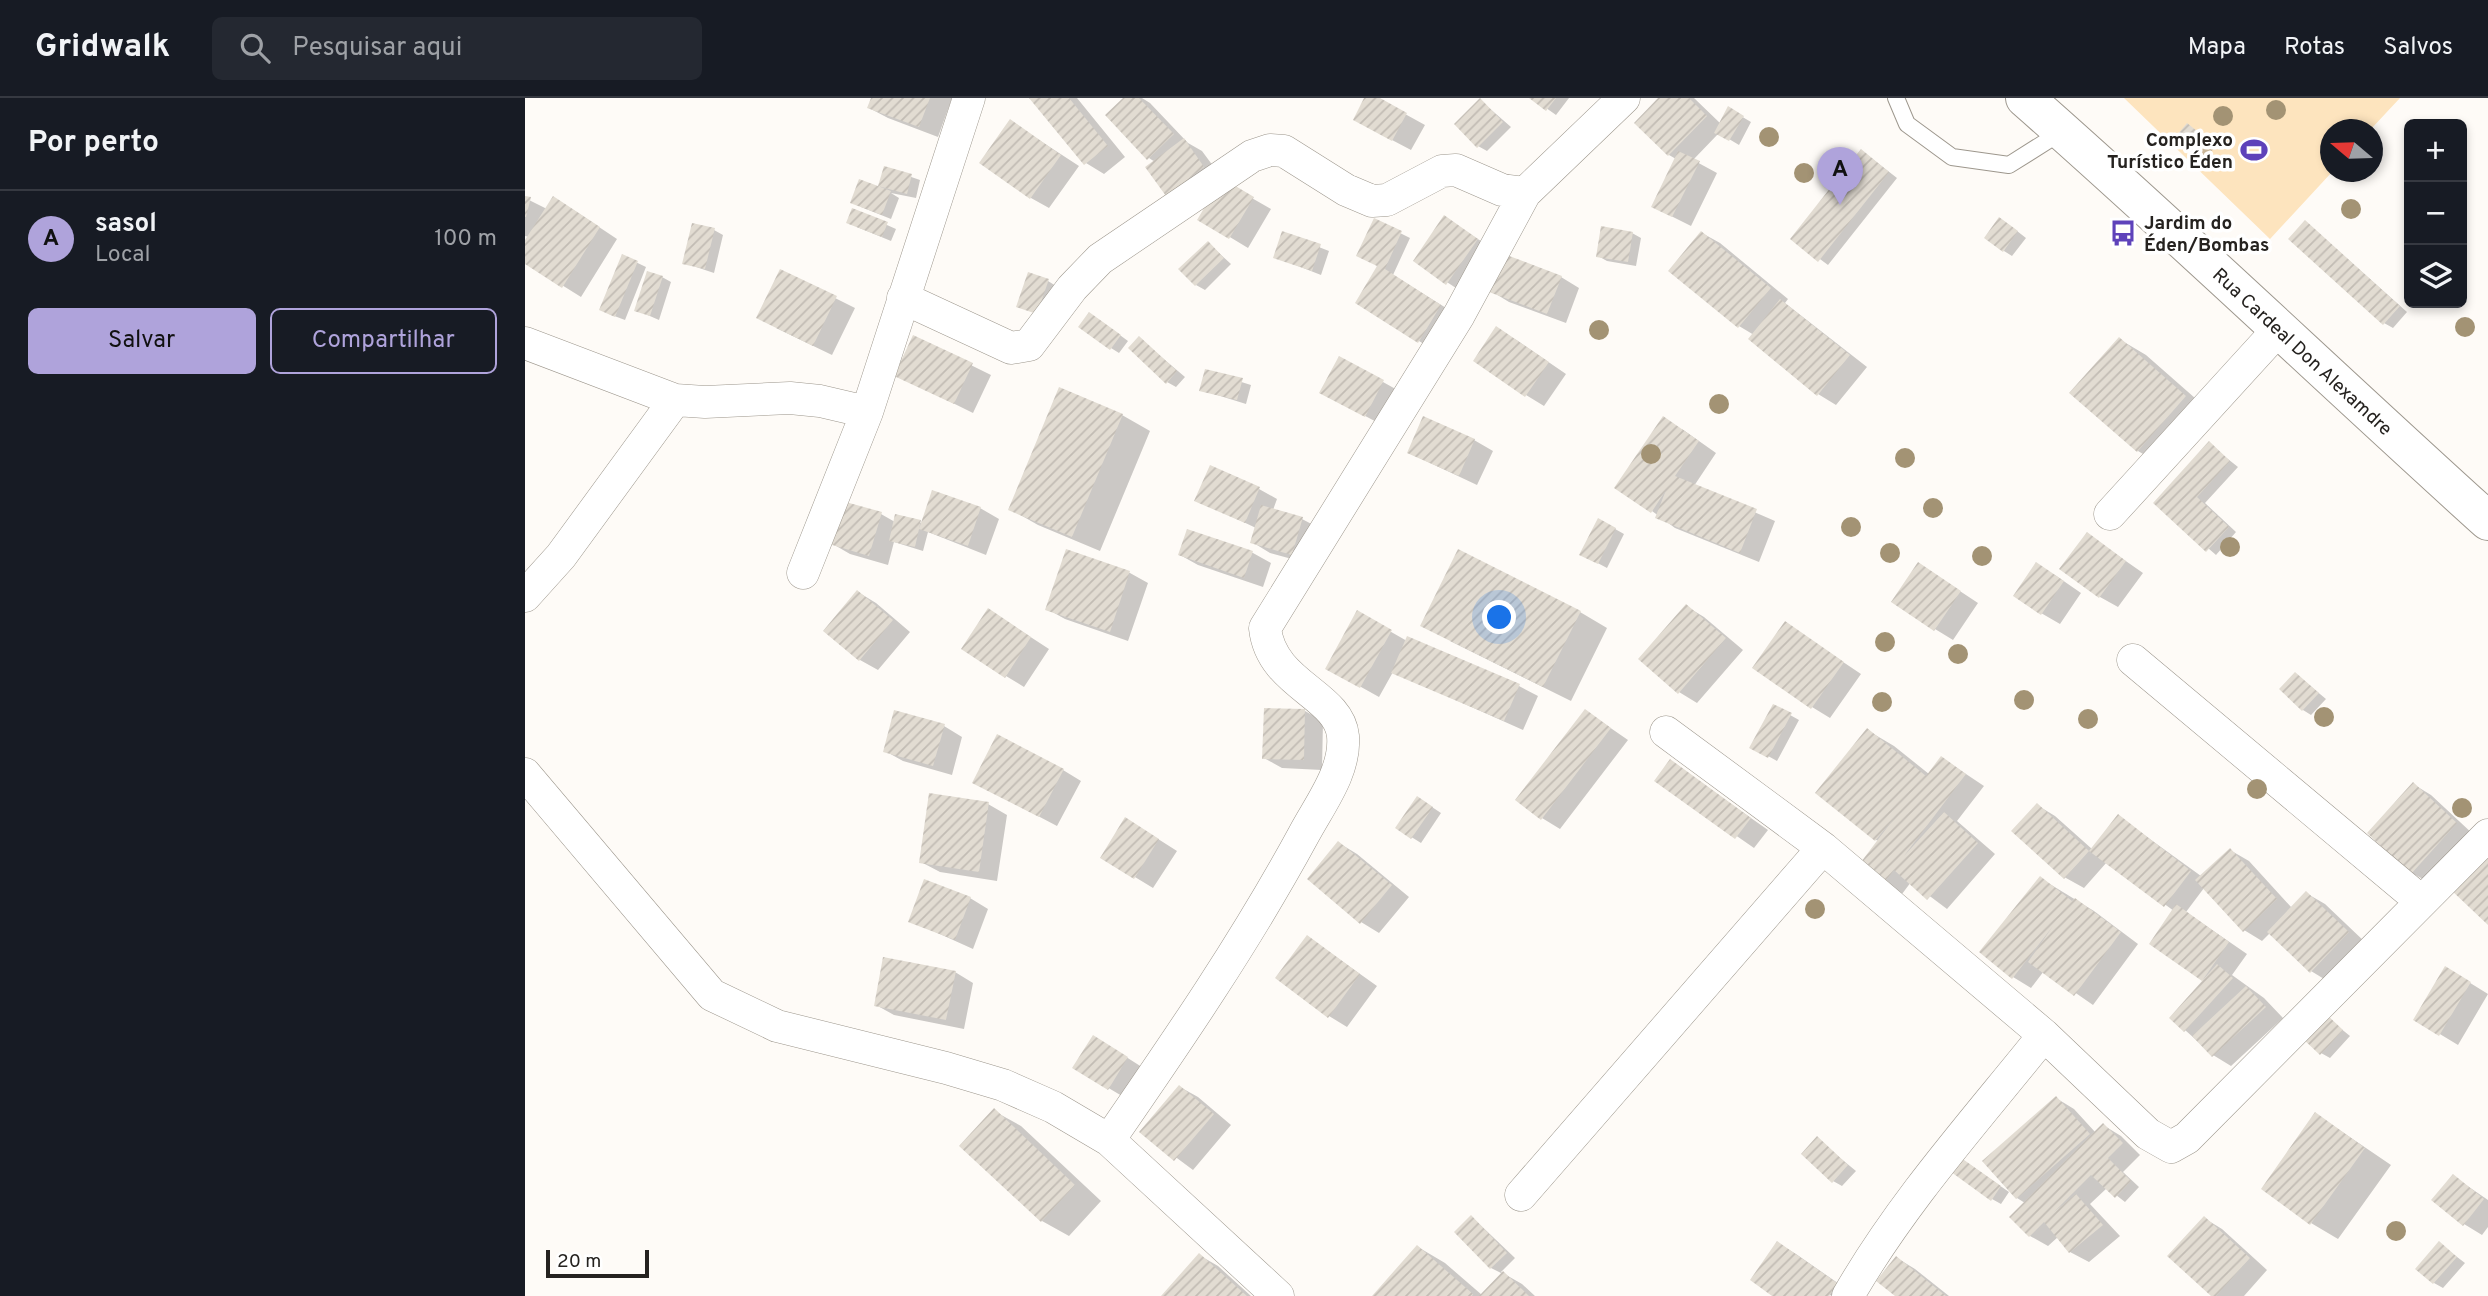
<!DOCTYPE html>
<html lang="pt">
<head>
<meta charset="utf-8">
<style>
  body { margin:0; font-family:Overpass,sans-serif; background:#242831; color:#f1f3f6 }
  .controls { position:absolute; right:21px; top:21px; display:grid; overflow:hidden; border-radius:10px; box-shadow:0 4px 10px #0003 }
  .controls button { width:63px; height:63px; display:grid; place-items:center; padding:0; border:0; border-bottom:2px solid #363941; background:#171b24; color:#f1f3f6; font:35px sans-serif }
  .compass { position:absolute; left:1795px; top:21px; width:63px; height:63px; border-radius:50%; background:#171b24; box-shadow:0 4px 10px #0003; rotate:289deg }
  .scale { position:absolute; left:21px; bottom:18px; width:103px; box-sizing:border-box; padding-left:7px; border:4px solid #25221f; border-top:0; font-size:19px; line-height:24px; white-space:nowrap; color:#25221f; -webkit-text-stroke:5px #fff; paint-order:stroke }
  .you { position:absolute; left:975px; top:520px; width:24px; height:24px; margin:-18px; border:5px solid #fff; border-radius:50%; background:#1a73e8; box-shadow:0 0 0 10px #1a73e833 }
  .badge { display:grid; place-items:center; width:46px; height:46px; border-radius:50%; background:#afa3db; color:#111; font-size:23px; font-weight:700 }
  .pin { position:absolute; translate:-50% -58px; filter:drop-shadow(0 2px 4px #0008) }
  .pin::after { content:''; position:absolute; top:37px; width:24px; height:21px; background:inherit; clip-path:polygon(0 0,100% 0,50% 100%) }
  .list { margin:0; padding:0; list-style:none }
  h2 { display:flex; justify-content:space-between; align-items:center; height:91px; margin:0; padding:0 28px; font-size:30px }
  h2 small { font-size:23px; font-weight:400; color:#9ea1a6 }
  .list li { display:grid; grid-template-columns:46px 1fr auto; gap:21px; align-items:center; box-sizing:border-box; height:98px; padding:0 28px; border-top:2px solid #363941 }
  .list b { display:block; font-size:26px; white-space:nowrap }
  .list p { margin:0; font-size:23px; white-space:nowrap; color:#9ea1a6 }
  .list em { font-size:23px; font-style:normal; color:#9ea1a6 }
  .actions { display:flex; gap:14px; padding:21px 28px }
  .actions a { flex:1; padding:16px 0; border:2px solid #afa3db; border-radius:10px; text-align:center; font-size:24px; color:#afa3db }
  .actions .main { background:#afa3db; color:#111 }
  .icon { flex:none; width:38px; height:38px; fill:none; stroke:currentColor; stroke-width:2; stroke-linecap:round; stroke-linejoin:round }
  .map { position:relative; flex:none; width:1963px; height:1198px; overflow:hidden }
  header { display:flex; align-items:center; gap:42px; box-sizing:border-box; height:98px; padding:0 35px; background:#171b24; border-bottom:2px solid #363941 }
  header strong { font-size:33px }
  nav { display:flex; gap:38px; margin-inline-start:auto; font-size:24px }
  .search { width:490px; height:63px; background:#242831; display:flex; align-items:center; gap:18px; box-sizing:border-box; padding:0 24px; border-radius:10px; color:#9ea1a6; font-size:26px }
  main { display:flex }
  aside { flex:1; background:#171b24 }
  .map>svg:first-child { display:block }
  .pitch { fill:#fde4be }
  .shadow { fill:#0003 }
  .building { fill:url(#building-hatch) }
  .lines { fill:none; stroke-linecap:round; stroke-linejoin:round }
  .lane-casing { stroke:#9d978d; stroke-width:18 }
  .street-casing { stroke:#9d978d; stroke-width:33 }
  .secondary-casing { stroke:#9d978d; stroke-width:40 }
  .lane { stroke:#fff; stroke-width:16 }
  .street { stroke:#fff; stroke-width:32 }
  .secondary { stroke:#fff; stroke-width:38 }
  .tree { fill:#a39374 }
  .labels { text-anchor:middle; stroke-width:7; stroke-linejoin:round; paint-order:stroke }
  .poi-label { font-size:19px; font-weight:bold; fill:#25221f; stroke:#fff; text-anchor:end }
  .street-label { font-size:19px; fill:#25221f; stroke:#fff }
</style>
</head>
<body>
<header>
<strong>Gridwalk</strong>
<div class="search"><svg class="icon" aria-label="search" viewBox="0 0 24 24"><circle cx="10" cy="10" r="6"/><path d="M15 15l6 6"/></svg>Pesquisar aqui</div>
<nav><a>Mapa</a><a>Rotas</a><a>Salvos</a></nav>
</header>
<main>
<aside>
<h2>Por perto<small></small></h2>
<ul class="list">
<li><span class="badge">A</span><div><b>sasol</b><p>Local</p></div><em>100 m</em></li>
</ul>
<div class="actions"><a class="main">Salvar</a><a>Compartilhar</a></div>
</aside>
<div class="map">
<svg width="1963" height="1198" viewBox="0 0 1963 1198">
  <defs>
    <pattern id="building-hatch" width="6" height="6" patternUnits="userSpaceOnUse" patternTransform="scale(1.75)"><rect width="6" height="6" fill="#e2dcd2"/><path d="M-1 1l2-2M0 6l6-6M5 7l2-2" fill="none" stroke="#c2bcb4"/></pattern>
  </defs>
  <rect width="100%" height="100%" fill="#fefbf7"/>
  <path class="pitch" d="M1599,0H1875L1846,31L1806,32L1807,74L1745,141Z"/>
  <path class="shadow" d="M348,0H427L413,39L363,20L344,10Z
    M506,0H552L600,59L579,76L561,65Z
    M600,0H617L625,5L663,45L677,53L697,80L660,107L630,64L624,60Z
    M841,0H851L900,27L886,52L848,32Z
    M1007,0H1044L1031,17Z
    M1135,0H1169L1196,26L1204,11L1226,24L1214,47L1194,35L1168,62L1192,75L1166,128L1146,118L1151,61L1144,57Z
    M955,2L986,29L962,53L953,48Z
    M485,23L554,68L524,110L506,100Z
    M1671,33L1691,48L1678,63L1670,58Z
    M1345,59L1372,80L1303,167L1268,141Z
    M360,70L395,82L391,100L366,95L374,100L366,121L336,109L354,91Z
    M697,83L746,111L723,150L675,121Z
    M0,100L22,111H47L92,141L56,199L0,164V145L4,139L0,138Z
    M328,112L371,131L366,143L332,129Z
    M920,120L970,152L940,196L890,163Z
    M849,122L885,140L868,177L934,218L912,254L894,243L854,168Z
    M1781,124L1882,214L1868,230L1859,225Z
    M1483,126L1501,140L1487,158L1479,153Z
    M189,132L198,137L189,175L159,165Z
    M758,135L804,153L796,177L750,159Z
    M1107,135L1116,140L1111,168L1082,163L1073,158Z
    M1177,135L1195,145L1263,201L1260,205L1342,269L1311,307L1293,296L1229,237L1214,228Z
    M683,145L706,166L680,192L671,187Z
    M98,158L121,169L100,222L84,216Z
    M256,173L330,210L307,257L251,230Z
    M137,179L146,184L134,222L111,212Z
    M1036,179L1054,190L1041,225L984,204L966,193Z
    M523,183L531,188L521,219L493,208Z
    M573,221L603,243L594,255L586,250Z
    M389,239L466,277L448,315L371,277Z
    M614,240L660,279L651,289L642,284Z
    M990,241L1041,276L1019,308L1001,297Z
    M1594,241L1621,257L1687,315L1640,369L1613,353Z
    M681,273L726,287L721,306L676,292Z
    M858,284L876,294L859,328L814,304Z
    M535,292L597,317L625,333L575,453L513,427L485,411Z
    M1157,331L1191,355L1169,388L1250,423L1234,464L1150,430L1127,413Z
    M949,342L968,353L952,387L884,355Z
    M1684,346L1713,369L1680,405L1711,434L1691,457L1631,405Z
    M734,391L752,401L748,412L777,421L796,431L785,466L745,455L727,444L731,430L672,402Z
    M455,410L474,421L461,457L403,434L398,453L369,444L363,467L325,456L306,445L356,416L370,424L398,425Z
    M1074,422L1099,436L1082,470L1065,461Z
    M663,433L728,455L746,465L738,489L673,467L655,457Z
    M1562,436L1618,475L1593,509L1575,499Z
    M542,453L605,475L623,485L603,543L540,521L522,511Z
    M1394,466L1453,505L1428,542L1410,531Z
    M1530,477L1556,495L1535,526L1516,515Z
    M333,494L351,505L385,534L353,572L335,562Z
    M1161,508L1179,519L1218,552L1172,605L1154,594Z
    M1055,514L1082,530L1046,603L925,543Z
    M833,515L882,543L994,588L1013,598L998,632L868,574L854,599L802,570Z
    M481,523L524,551L499,589L481,578Z
    M1260,525L1336,576L1305,620L1287,609Z
    M1771,576L1801,601L1786,617L1778,612Z
    M1249,608L1274,622L1252,663L1227,649Z
    M780,613L798,623L797,672L757,670L739,660Z
    M1061,613L1103,642L1035,731L1017,720Z
    M419,628L437,639L427,677L378,663L360,653Z
    M1342,632L1369,648L1404,676L1417,660L1459,688L1432,723L1470,756L1422,811L1386,784L1377,796L1358,786L1354,743L1351,742Z
    M1145,663L1243,732L1229,750L1131,682Z
    M538,672L556,683L532,728L467,694Z
    M1888,686L1906,697L1949,737L1905,785L1887,775L1844,735Z
    M901,705L916,715L896,745L872,730Z
    M463,706L482,717L472,783L415,774L396,764Z
    M1512,707L1530,718L1567,751L1593,718L1676,778L1705,752L1724,763L1767,810L1781,795L1800,806L1841,845L1804,884L1786,873L1745,835L1737,843L1719,832L1679,790L1661,814L1722,856L1707,877L1739,900L1758,920L1706,968L1688,957L1660,932L1680,883L1626,845L1649,813L1582,764L1559,790L1541,780L1489,733Z
    M619,732L652,753L628,790L577,759Z
    M814,745L832,756L884,799L854,835L836,824Z
    M1515,780L1569,813L1613,846L1568,907L1519,873L1506,890L1488,879Z
    M445,800L463,811L448,851L386,823Z
    M783,839L852,888L822,929L804,918Z
    M1921,870L1963,896L1933,947L1890,921Z
    M430,874L448,885L439,931L369,917L351,907Z
    M1799,917L1825,938L1805,960L1796,955Z
    M587,950L620,971L602,1001L550,970Z
    M655,989L673,999L706,1027L668,1072L617,1034Z
    M1531,1000L1549,1011L1571,1035L1578,1027L1596,1038L1615,1057L1598,1074L1614,1089L1600,1104L1582,1090L1565,1106L1595,1138L1564,1164L1545,1154L1533,1139L1523,1148L1505,1138L1500,1105L1492,1100Z
    M469,1013L496,1028L576,1103L544,1138L517,1123Z
    M1791,1016L1866,1067L1813,1141L1786,1125Z
    M1292,1041L1331,1073L1317,1088L1308,1083Z
    M1441,1064L1484,1094L1476,1106L1467,1101Z
    M1928,1078L1963,1102V1129L1957,1137L1939,1126Z
    M947,1119L990,1160L976,1174L997,1186L1010,1198H850L893,1149L920,1165L957,1197L978,1176L966,1170Z
    M1679,1120L1697,1131L1742,1172L1719,1198H1688Z
    M1253,1145L1271,1156L1330,1197L1251,1198Z
    M1915,1146L1940,1165L1918,1190L1909,1185Z
    M674,1157L693,1168L726,1198H638Z
    M1372,1160L1390,1171L1424,1198H1373Z"/>
  <path class="building" d="M346,0H405L394,29L342,10Z
    M504,0H544L583,48L559,67Z
    M598,0H614L649,36L622,62L580,17Z
    M839,0H855L882,15L867,43L828,22Z
    M955,0L978,24L952,50L929,26Z
    M1004,0H1031L1021,13Z
    M1133,0H1164L1182,18L1143,58L1109,25Z
    M1203,8L1219,18L1204,43L1189,35Z
    M485,21L536,57L505,101L454,65Z
    M1662,25L1683,42L1669,59L1648,42Z
    M659,40L679,69L641,98L620,69Z
    M1336,51L1364,74L1293,164L1265,141Z
    M1153,53L1175,63L1147,119L1126,109Z
    M359,68L387,76L382,96L353,88L366,93L357,117L325,105L334,81L353,88Z
    M697,80L729,99L704,141L672,122Z
    M0,98L6,99L1,119H0Z
    M28,98L75,129L37,190L0,166V142Z
    M327,110L363,124L357,139L321,125Z
    M919,117L953,141L921,187L888,163Z
    M1474,119L1493,133L1478,154L1459,140Z
    M849,120L877,133L860,171L916,207L893,245L830,205L852,168L831,158Z
    M1780,122L1875,208L1858,227L1763,141Z
    M167,125L190,130L180,171L157,166Z
    M1076,128L1108,134L1103,164L1071,159Z
    M757,133L796,146L787,173L748,160Z
    M1176,133L1246,190L1213,230L1143,173Z
    M683,143L699,160L670,188L653,171Z
    M97,156L113,163L90,219L74,212Z
    M979,156L1037,178L1022,216L964,194Z
    M255,171L312,198L288,248L231,220Z
    M122,173L138,178L125,218L109,213Z
    M503,174L524,181L512,216L491,209Z
    M1255,201L1325,257L1292,298L1223,241Z
    M564,214L596,237L585,252L553,229Z
    M971,228L1024,264L1000,299L948,263Z
    M388,237L448,265L429,306L369,278Z
    M614,238L652,273L641,286L603,250Z
    M1594,239L1661,298L1612,354L1544,295Z
    M814,258L859,282L840,319L794,295Z
    M680,271L718,280L712,302L674,293Z
    M534,289L598,316L547,439L483,412Z
    M898,318L950,341L934,378L882,355Z
    M1138,318L1174,343L1150,378L1232,411L1215,455L1130,420L1141,392L1126,415L1089,390Z
    M1684,343L1705,363L1672,399L1704,429L1681,454L1628,405Z
    M685,367L735,389L720,425L669,403Z
    M407,392L456,409L443,448L394,431Z
    M317,403L357,414L344,458L304,446Z
    M736,407L778,419L767,457L725,445Z
    M370,416L396,422L390,449L364,443Z
    M1073,420L1091,430L1073,466L1054,457Z
    M662,431L728,453L719,480L653,457Z
    M1562,434L1601,463L1574,500L1534,471Z
    M541,451L605,473L585,534L520,512Z
    M933,451L1056,513L1018,589L895,528Z
    M1393,464L1436,493L1409,533L1366,504Z
    M1511,464L1539,483L1516,517L1488,498Z
    M332,492L368,522L334,563L298,533Z
    M1161,506L1201,540L1153,596L1113,561Z
    M463,510L506,539L480,580L436,551Z
    M832,512L867,532L835,590L800,571Z
    M1260,523L1319,564L1286,611L1227,570Z
    M882,538L995,586L979,623L866,575Z
    M1770,574L1794,595L1777,613L1754,591Z
    M1248,606L1267,615L1243,660L1224,650Z
    M739,610L780,611L779,662L737,661Z
    M1060,611L1086,630L1016,722L990,702Z
    M369,612L420,626L408,668L358,654Z
    M1342,630L1401,678L1416,658L1441,676L1379,758L1419,714L1453,745L1402,802L1369,772L1357,787L1333,768L1373,715L1350,743L1290,695Z
    M472,636L539,671L514,719L447,685Z
    M1145,661L1226,720L1210,741L1129,683Z
    M1888,684L1932,725L1886,776L1842,735Z
    M404,695L464,704L454,774L394,765Z
    M892,698L908,709L886,741L870,730Z
    M1512,705L1564,753L1539,781L1486,733Z
    M1593,716L1666,773L1639,809L1564,753Z
    M600,719L634,741L609,781L575,760Z
    M813,743L867,787L835,826L782,781Z
    M1963,749V827L1925,791Z
    M1705,750L1752,801L1718,834L1670,782Z
    M1515,778L1547,803L1550,800L1596,834L1549,898L1503,864L1528,828L1487,881L1454,854Z
    M399,781L446,799L430,842L383,824Z
    M1781,793L1824,834L1785,875L1742,834Z
    M1651,806L1704,844L1677,883L1692,866L1708,880L1659,934L1644,920L1677,883L1624,846Z
    M782,837L835,876L803,920L750,880Z
    M358,859L431,873L421,922L349,908Z
    M1920,868L1946,884L1914,938L1888,922Z
    M1721,888L1741,909L1687,959L1667,938Z
    M1799,914L1818,932L1795,957L1776,939Z
    M568,937L603,959L583,992L547,970Z
    M654,987L689,1016L649,1063L614,1034Z
    M1531,998L1565,1036L1491,1101L1457,1063Z
    M469,1010L550,1087L516,1124L434,1048Z
    M1790,1014L1840,1050L1785,1127L1736,1091Z
    M1578,1025L1598,1045L1583,1060L1606,1083L1590,1100L1566,1077L1529,1114L1551,1096L1578,1127L1544,1155L1519,1124L1504,1139L1484,1119Z
    M1292,1038L1323,1067L1307,1085L1276,1056Z
    M1432,1057L1476,1088L1466,1103L1422,1071Z
    M1928,1076L1959,1101L1938,1128L1906,1102Z
    M946,1117L982,1155L965,1171L929,1134Z
    M1679,1118L1725,1160L1691,1198H1686L1642,1158Z
    M1252,1143L1312,1185L1304,1198H1247L1225,1182Z
    M1914,1143L1932,1159L1908,1186L1890,1171Z
    M892,1147L948,1196L947,1198H847Z
    M674,1155L722,1198H636Z
    M1371,1158L1421,1198H1370L1351,1183Z
    M978,1173L1004,1198H954Z"/>
  <g class="lines">
    <g class="lane-casing">
      <path id="lane" d="M1371,0L1382,26L1427,59L1484,67L1538,33"/>
    </g>
    <g class="street-casing">
      <path id="street" d="M378,200L486,250L504,247L547,190L575,161L727,58L745,52L759,53L821,92L847,103L862,102L917,73L931,72L977,92L1000,95
        M0,245L150,302L180,304L265,300L295,303L342,314
        M1585,416L1752,233
        M278,475L342,314L444,0
        M0,498L36,458L150,302
        M1608,562L1896,803
        M1141,634L1298,750L1519,937L1623,1036L1646,1049L1662,1040L1963,737
        M0,676L187,897L252,928L421,970L478,987L528,1009L584,1042L753,1198
        M584,1042C653,942 721,843 779,736C795,706 821,673 818,638C814,596 746,587 740,530L934,217L1000,95L1099,0
        M996,1097L1298,750
        M1323,1198C1377,1104 1451,1022 1519,937"/>
    </g>
    <g class="secondary-casing">
      <g id="secondary">
        <path id="s1" d="M1500,0C1657,138 1808,283 1963,423"/>
      </g>
    </g>
    <use href="#lane" class="lane"/>
    <use href="#street" class="street"/>
    <use href="#secondary" class="secondary"/>
  </g>
  <g class="tree">
    <circle cx="1751" cy="12" r="10"/>
    <circle cx="1698" cy="18" r="10"/>
    <circle cx="1244" cy="39" r="10"/>
    <circle cx="1279" cy="75" r="10"/>
    <circle cx="1826" cy="111" r="10"/>
    <circle cx="1940" cy="229" r="10"/>
    <circle cx="1074" cy="232" r="10"/>
    <circle cx="1194" cy="306" r="10"/>
    <circle cx="1126" cy="356" r="10"/>
    <circle cx="1380" cy="360" r="10"/>
    <circle cx="1408" cy="410" r="10"/>
    <circle cx="1326" cy="429" r="10"/>
    <circle cx="1705" cy="449" r="10"/>
    <circle cx="1365" cy="455" r="10"/>
    <circle cx="1457" cy="458" r="10"/>
    <circle cx="1360" cy="544" r="10"/>
    <circle cx="1433" cy="556" r="10"/>
    <circle cx="1499" cy="602" r="10"/>
    <circle cx="1357" cy="604" r="10"/>
    <circle cx="1799" cy="619" r="10"/>
    <circle cx="1563" cy="621" r="10"/>
    <circle cx="1732" cy="691" r="10"/>
    <circle cx="1937" cy="710" r="10"/>
    <circle cx="1290" cy="811" r="10"/>
    <circle cx="1871" cy="1133" r="10"/>
  </g>
  <defs>
    <g id="stadium-bare" transform="scale(2.1)"><path d="M0-5a6.5 5 0 1 0 0 10a6.5 5 0 1 0 0-10ZM-3.5-1.8h7v3.6h-7Z" fill="#5e42ba" stroke="#fff" stroke-width="2.5" paint-order="stroke"/></g>
    <g id="bus-bare" transform="scale(2.1)"><path d="M-5-6H5V4H4V6H2V4H-2V6H-4V4H-5ZM-3.5-4V0h7V-4ZM-3.5 1.2v1.5H-2V1.2ZM2 1.2v1.5H3.5V1.2Z" fill="#5e42ba" stroke="#fff" stroke-width="2.5" paint-order="stroke"/></g>
  </defs>
  <g fill-rule="evenodd">
    <use href="#stadium-bare" x="1729" y="52"/>
    <use href="#bus-bare" x="1598" y="135"/>
  </g>
  <g class="labels">
    <g class="poi-label">
      <text x="1708" y="48">Complexo<tspan x="1708" dy="22">Turístico Éden</tspan></text>
      <text x="1619" y="131" text-anchor="start">Jardim do<tspan x="1619" dy="22">Éden/Bombas</tspan></text>
    </g>
    <g class="street-label">
      <text dy="7" stroke="none"><textPath href="#s1" startOffset="376">Rua Cardeal Don Alexamdre</textPath></text>
    </g>
  </g>
</svg>
<div class="controls">
<button>+</button>
<button>−</button>
<button><svg class="icon" aria-label="layers" viewBox="0 0 24 24"><path d="M12 4l9 5-9 5-9-5zM3 14l9 5 9-5"/></svg></button>
</div>
<svg class="compass" viewBox="-18 -18 36 36"><path d="M0-13l5 13h-10z" fill="#e53935"/><path d="M0 13l5-13h-10z" fill="#9ea1a6"/></svg>
<div class="scale">20 m</div>
<div class="you"></div>
<div class="pin badge" style="left:1315px;top:107px">A</div>
</div>
</main>
</body>
</html>
